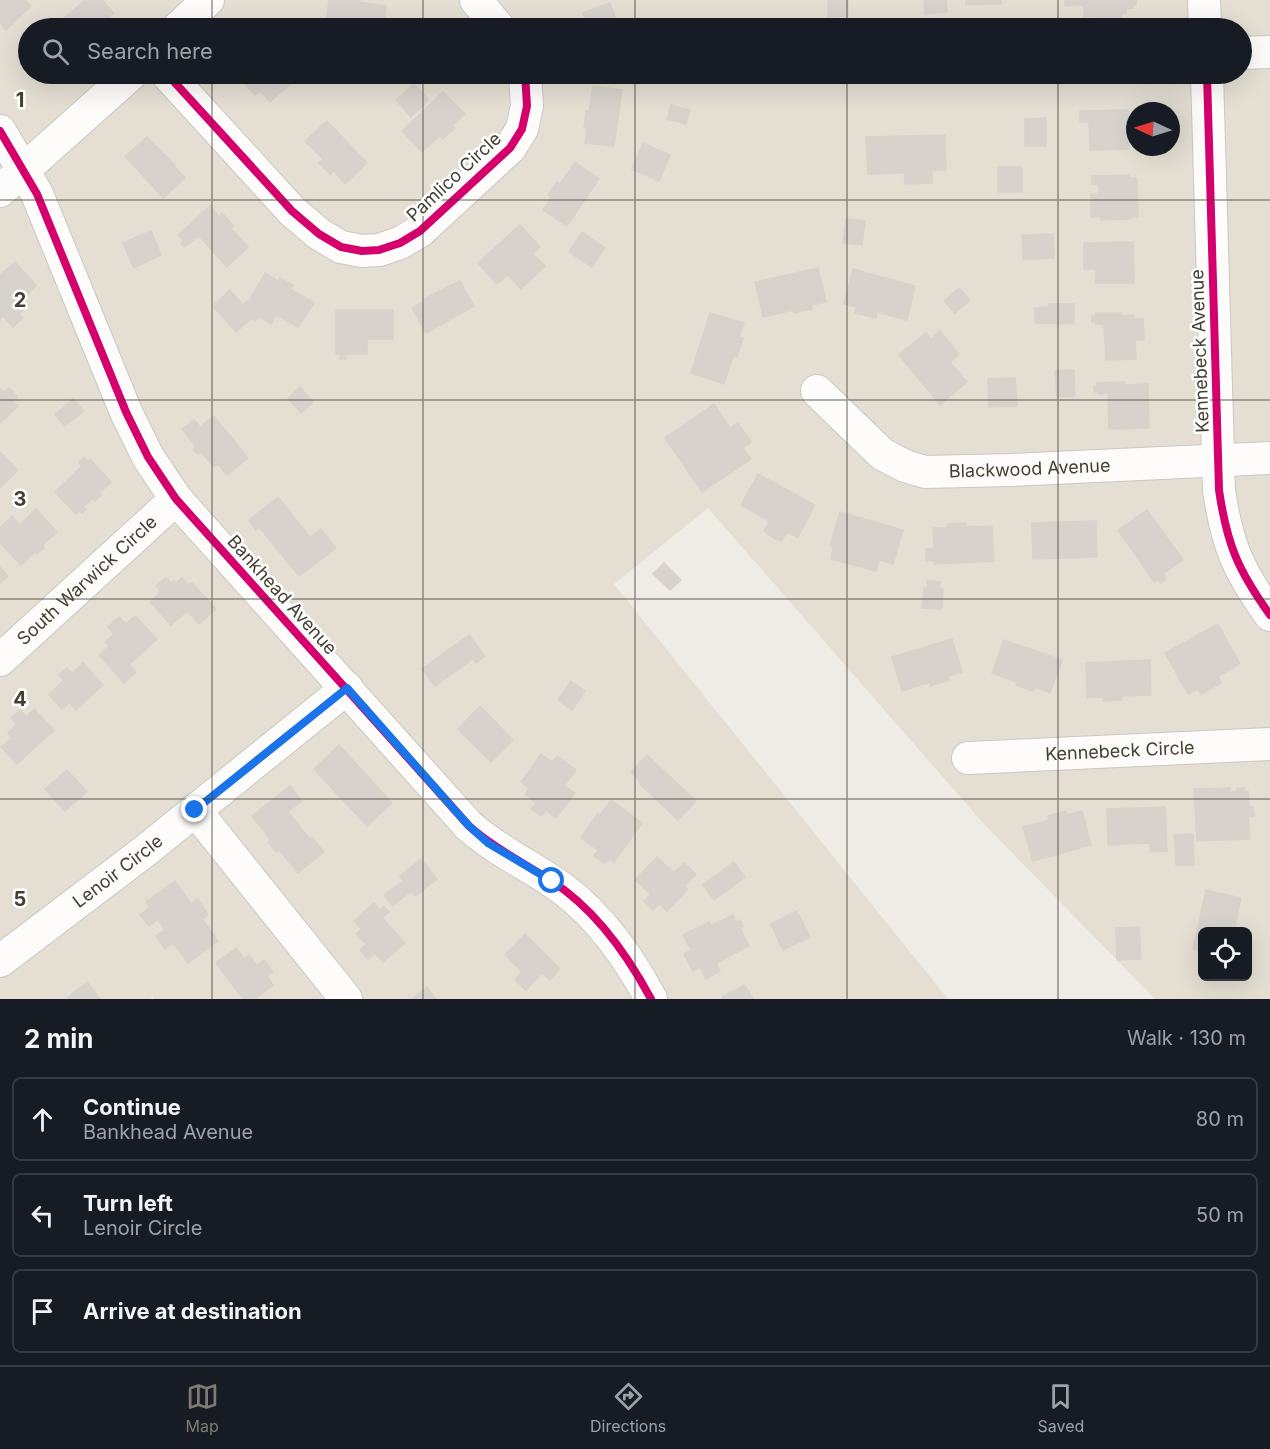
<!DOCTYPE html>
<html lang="en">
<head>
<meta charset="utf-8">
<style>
  body { margin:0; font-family:Inter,sans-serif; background:#20242c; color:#f1f3f6 }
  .controls { position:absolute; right:18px; bottom:18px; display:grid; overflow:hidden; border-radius:9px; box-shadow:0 6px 24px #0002 }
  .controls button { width:54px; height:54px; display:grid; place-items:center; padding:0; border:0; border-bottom:2px solid #363941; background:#171b24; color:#f1f3f6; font:30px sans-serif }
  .compass { position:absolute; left:1126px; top:102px; width:54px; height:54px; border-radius:50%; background:#171b24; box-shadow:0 6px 24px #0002; rotate:274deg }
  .stop { position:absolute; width:18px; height:18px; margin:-14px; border:4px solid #1a73e8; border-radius:50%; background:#fff }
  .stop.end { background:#1a73e8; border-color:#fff; box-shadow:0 2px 6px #0008 }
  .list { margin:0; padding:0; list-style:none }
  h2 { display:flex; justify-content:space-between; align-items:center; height:78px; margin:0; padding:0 24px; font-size:26px }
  h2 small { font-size:20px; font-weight:400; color:#9ea1a6 }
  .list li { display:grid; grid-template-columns:39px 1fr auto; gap:18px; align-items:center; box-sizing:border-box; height:84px; margin:0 12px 12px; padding:0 12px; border:2px solid #363941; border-radius:9px }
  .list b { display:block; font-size:22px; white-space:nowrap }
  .list p { margin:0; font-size:20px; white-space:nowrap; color:#9ea1a6 }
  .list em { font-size:20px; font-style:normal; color:#9ea1a6 }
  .icon { flex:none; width:33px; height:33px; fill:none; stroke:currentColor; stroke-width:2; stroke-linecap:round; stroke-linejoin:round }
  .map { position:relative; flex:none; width:1270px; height:999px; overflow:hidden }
  .search { position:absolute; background:#171b24; box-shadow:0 6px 24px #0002; left:18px; right:18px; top:18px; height:66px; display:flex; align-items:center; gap:15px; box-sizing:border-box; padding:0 21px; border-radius:33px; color:#9ea1a6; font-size:22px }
  .sheet { height:366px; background:#171b24 }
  nav { display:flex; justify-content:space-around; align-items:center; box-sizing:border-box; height:84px; border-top:2px solid #363941; background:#171b24; font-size:16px; color:#9ea1a6 }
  nav a { display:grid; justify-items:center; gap:3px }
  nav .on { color:#807b70 }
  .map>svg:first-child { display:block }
  .residential { fill:#e4dfd2; fill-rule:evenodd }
  .building { fill:#d7d3cc; stroke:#d7d3cb; stroke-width:1.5 }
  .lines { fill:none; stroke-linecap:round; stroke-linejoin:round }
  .minor-casing { stroke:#cbc8c1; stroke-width:34 }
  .minor { stroke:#fdfcfb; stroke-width:32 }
  .cycleway-casing { stroke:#fff; stroke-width:11 }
  .cycleway { stroke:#d6006c; stroke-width:8 }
  .route { stroke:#1a73e8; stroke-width:8 }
  .grid { fill:none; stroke:#453e31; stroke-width:1.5; stroke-opacity:0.55 }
  .labels { text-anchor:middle; stroke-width:5; stroke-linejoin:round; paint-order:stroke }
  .street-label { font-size:18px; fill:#453e31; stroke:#fff }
  .grid-label { font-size:20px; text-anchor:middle; font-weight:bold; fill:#453e31; stroke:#fff; stroke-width:5; stroke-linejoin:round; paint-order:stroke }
</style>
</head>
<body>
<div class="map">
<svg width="1270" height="999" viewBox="0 0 1270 999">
  <rect width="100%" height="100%" fill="#efece5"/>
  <path class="residential" d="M0,0H1270V999H1155L983,823L708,508L614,584L948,999H154L152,996L151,999H0ZM28,28H1242V74H28ZM1135,111H1171V147H1135ZM1202,932H1248V976H1202Z"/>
  <path class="building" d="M0,0H25L31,6L6,30L0,23Z
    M85,0H102L114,13L97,28H53Z
    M329,0H359L358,2L386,6L383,28H326Z
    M828,0H848V16L828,17Z
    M924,0H946L947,12L925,14Z
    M966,0H1001V4L966,5Z
    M1065,0H1136V5H1133V8H1126V14H1121V18H1111V22H1096V16L1084,17V5L1065,6Z
    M610,3L619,28H589L583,13Z
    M244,74H301L270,102L260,91L255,95L243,82L248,78Z
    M414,84L429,100L411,117L396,100Z
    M593,86L622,90L614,146L585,143L587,128H584L586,111H589Z
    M443,92L465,114L453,125L455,128L443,139L440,135L422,152L402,131Z
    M671,105L690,110L686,124L667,119Z
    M1128,110L1129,149L1090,150L1089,122H1080V111Z
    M1046,118V146H1025V119Z
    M327,121L367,163L345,184L334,171L330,174L319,163L323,159L305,141Z
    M945,135L946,170H932V183L905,184L904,173L868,174L866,137Z
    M147,137L175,165L174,166L185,178L163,198L125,156Z
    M643,143L670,155L659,181L632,169Z
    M575,162L599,179L567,226L543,210L551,197L548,195L557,182L560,184Z
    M998,167H1022V192H998Z
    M1129,175L1130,178H1137L1138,217H1131V219L1101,220L1100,217H1091V194H1099V184H1092V176Z
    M210,206L219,216L222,213L234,226L231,228L248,247L227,267L199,236L184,247L181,243L184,241L178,235Z
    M846,219L865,221L862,245L843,243Z
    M520,225L540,247L533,254L545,266L521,289L508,275L497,284L478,263Z
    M151,231L161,255L134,268L123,243Z
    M582,232L605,248L592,267L569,252Z
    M1053,234L1054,258L1023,259L1022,235Z
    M1133,242L1134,283H1096V269H1084V243Z
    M15,262L36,285L24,299L29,305L19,314L23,318L13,327L3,316L0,319V275Z
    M818,268L826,302L811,305L812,309L794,313L793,310L763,317L755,282Z
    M853,269L915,286L907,320L877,312L876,318L855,313L857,307L844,304Z
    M265,273L278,281L280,278L293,285L290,289L314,303L298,327L276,315L271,324L259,317L255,321L252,318L236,332L213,306L230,290L243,305L251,298Z
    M460,281L474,306L426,333L412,308L425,301L424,299Z
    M959,288L970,300L955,313L944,301Z
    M1049,304H1074V324L1035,323V308L1049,307Z
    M336,310H393V339H367V354H346V359H340V354H336Z
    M710,313L744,323L739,337L743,338L737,357L733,356L724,384L691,373Z
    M1095,313H1121V316L1134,315V319L1143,318L1144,340H1135L1136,359L1106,360L1104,324H1096V321L1092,322V316H1095Z
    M940,331L959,354L950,362L967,382L940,405L899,355L926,333L931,339Z
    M1074,370L1075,396L1057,397L1055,371Z
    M1015,378L1017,406L989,407L988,379Z
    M1124,382V385L1148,384L1149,428L1109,429L1108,393L1098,394V392H1094V386H1097V383Z
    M300,387L313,402L301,413L288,398Z
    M0,388L4,392L9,388L18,397L13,402L18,406L0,423Z
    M73,399L84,411L65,426L55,414Z
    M714,404L730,428L738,423L751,442L743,448L751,459L702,492L665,438Z
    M214,416L248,458L227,475L218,464L214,467L201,452L198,454L193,449L196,447L182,429L194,420L200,427Z
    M0,452L18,470L1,487L0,486Z
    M84,457L88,461L90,459L111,482L99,493L101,495L95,501L92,499L83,507L86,509L82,513L79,510L76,514L55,492L82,466L79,462Z
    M758,474L815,505L798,537L787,532L781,541L772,537L764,531L769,521L741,505Z
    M278,497L310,537L321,529L336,548L299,576L259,527L256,530L249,520Z
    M36,509L57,532L42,546L44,548L37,554L35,552L21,565L0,543V528L12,516L20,525Z
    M1147,510L1183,560L1163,574L1166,579L1161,583L1158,579L1154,582L1118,530Z
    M840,512L903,530L893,564L879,560L876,571L831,559L833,547L830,546Z
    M1096,521L1097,557L1033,559L1032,523Z
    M966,523V527L992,526L994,561L934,564V561H926V549H934L933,528H947L948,524Z
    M664,563L681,580L670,590L653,574Z
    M0,567L8,576L0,583Z
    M166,578L171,583L174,581L176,583L182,578L188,585L192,583L216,609L199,624L187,611L171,625L150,602L161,592L156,586Z
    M927,581L940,582V589H943L942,609L922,608L924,588H927Z
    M135,616L157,639L129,665L136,672L124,683L99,655L109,646L105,642L114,634L108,627L119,617L126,624Z
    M1218,624L1240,664L1218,676L1221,683L1201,694L1198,689L1188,694L1165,653Z
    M469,635L485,656L476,663L473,659L435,686L422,669Z
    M952,639L962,672L948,676L949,680L930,686V682L902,691L892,657Z
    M1004,640L1062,660L1050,693L1035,687L1033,691L1016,685L1017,682L992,673Z
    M1150,660L1151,695L1122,696V700L1103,701V697L1087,698L1086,663Z
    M83,663L103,685L76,710L70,703L62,709L49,695L64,680L59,675L67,668L72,673Z
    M571,681L585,691L572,710L558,700Z
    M480,706L513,740L491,762L458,729Z
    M34,709L54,730L17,764L1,747L12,738L8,733L17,724L11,718L20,710L26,717Z
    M339,745L392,803L367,826L314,769Z
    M541,754L552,762L557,756L576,770L564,786L575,793L556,818L546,810L541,816L531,809L536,803L525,794L529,788L521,782Z
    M647,755L696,801L678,820L640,784L641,782L631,772Z
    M67,770L87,792L65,811L45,789Z
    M290,786L302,801L288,812L310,839L312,837L324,852L298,873L279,850L276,852L268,842L271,840L252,816Z
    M1230,788V792L1237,791V788H1244V791H1248L1249,807H1253L1254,816H1248L1250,839L1197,841L1194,789Z
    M611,800L642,823L614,862L609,858L605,864L594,856L598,850L581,838L598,813L600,815Z
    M1165,807L1167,851L1150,852V843L1108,845L1107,809Z
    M1066,811L1067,815L1082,811L1091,845L1033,861L1023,827L1049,820L1048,816Z
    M1193,834L1194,865H1176L1174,835Z
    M657,857L674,873L684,863L696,874L685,886L688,889L667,911L659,904L653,910L644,901L651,894L635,880Z
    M421,859L437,879L415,896L411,891L393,906L384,895L403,881L400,876Z
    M734,862L745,877L714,900L703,885Z
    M175,881L191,904L198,899L208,915L202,919L218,941L188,963L173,943L165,949L156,936L165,930L158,919L149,926L140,915L150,907L146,902Z
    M1206,890L1241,898L1234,932H1202V951L1193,949Z
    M374,903L380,910L384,907L389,912L382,918L405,943L383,962L375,953L368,959L360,950L366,944L356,934L362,929L354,921Z
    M797,911L810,937L783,950L771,924Z
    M733,915L736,922L740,920L743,926L740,928L749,946L716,963L720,971L706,979L700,967L693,971L684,954L691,950L683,935L709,922L711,926Z
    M1139,927L1141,959L1117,960L1116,928Z
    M525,934L560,969L550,980L542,973L526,990L515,980L522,972L505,955Z
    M236,948L244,959L249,955L257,965L264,960L273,972L267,976L273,985L255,999H243L216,963Z
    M87,982L100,999H70L68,997Z
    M745,985L753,999H723L722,997Z
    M427,987L436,999H412Z"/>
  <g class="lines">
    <g class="minor-casing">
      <g id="minor">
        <path d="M476,0L499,28"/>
        <path d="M1204,0L1205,28"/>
        <path d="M178,28L208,0"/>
        <path d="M1242,53L1270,52"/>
        <path d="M167,74L292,211L319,234L341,247L362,251L379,250L400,243L420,231L510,148L522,129L527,106L525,74"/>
        <path d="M1207,74L1219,490C1227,545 1238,570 1270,615"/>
        <path d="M0,131L37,194L126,412L148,457L176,499L469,826C494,848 522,862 550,880C594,908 627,954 651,999"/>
        <path d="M0,191L131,74"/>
        <path id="s1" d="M817,391L882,454L905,466L925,472L1012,470L1270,458"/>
        <path id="s2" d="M0,660L176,499"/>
        <path id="s3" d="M968,758L1270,744"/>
        <path d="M195,810L346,999"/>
        <path id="s4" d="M0,961L145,851L347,688"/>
      </g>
    </g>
    <use href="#minor" class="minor"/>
    <g class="cycleway-casing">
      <path id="cycleway" d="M167,74L292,211L319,234L341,247L362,251L379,250L400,243L420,231L510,148L522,129L527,106L525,74
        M1207,74L1219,490C1227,545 1238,570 1270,615
        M0,131L37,194L126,412L148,457L176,499L469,826C494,848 522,862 550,880C594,908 627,954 651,999"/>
    </g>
    <use href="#cycleway" class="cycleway"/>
  </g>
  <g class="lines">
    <path class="route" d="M195,810L347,688L469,826L488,843L552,881"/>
  </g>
  <path class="grid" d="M212,0V28M423,0V28M635,0V28M847,0V28M1058,0V28M212,74V999M423,74V999M635,74V999M847,74V999M1058,74V999M0,200H1270M0,400H1270M0,599H1270M0,799H1270"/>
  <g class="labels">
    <g class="street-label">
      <text transform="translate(454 177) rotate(-43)" y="6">Pamlico Circle</text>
      <text transform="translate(1200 351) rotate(-92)" y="6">Kennebeck Avenue</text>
      <text dy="6" stroke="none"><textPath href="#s1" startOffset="242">Blackwood Avenue</textPath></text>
      <text dy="6" stroke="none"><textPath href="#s2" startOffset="118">South Warwick Circle</textPath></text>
      <text transform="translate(282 595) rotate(48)" y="6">Bankhead Avenue</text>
      <text dy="6" stroke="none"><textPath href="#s3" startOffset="152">Kennebeck Circle</textPath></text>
      <text dy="6" stroke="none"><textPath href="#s4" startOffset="148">Lenoir Circle</textPath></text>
    </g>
  </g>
  <g class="grid-label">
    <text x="20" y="107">1</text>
    <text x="20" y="307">2</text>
    <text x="20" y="506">3</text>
    <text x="20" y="706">4</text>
    <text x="20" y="906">5</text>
  </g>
</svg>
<div class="controls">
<button><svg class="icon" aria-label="locate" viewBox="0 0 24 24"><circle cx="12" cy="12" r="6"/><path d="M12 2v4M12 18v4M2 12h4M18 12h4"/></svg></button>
</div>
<svg class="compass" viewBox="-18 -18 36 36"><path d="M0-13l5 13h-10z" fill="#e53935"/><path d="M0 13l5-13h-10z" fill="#9ea1a6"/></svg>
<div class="stop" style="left:552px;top:881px"></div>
<div class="stop end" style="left:195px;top:810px"></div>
<div class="search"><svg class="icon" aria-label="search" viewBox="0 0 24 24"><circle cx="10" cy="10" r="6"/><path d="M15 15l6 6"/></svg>Search here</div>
</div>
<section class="sheet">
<h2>2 min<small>Walk · 130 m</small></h2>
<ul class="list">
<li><svg class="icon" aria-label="ahead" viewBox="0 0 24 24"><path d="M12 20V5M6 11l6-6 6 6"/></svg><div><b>Continue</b><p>Bankhead Avenue</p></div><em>80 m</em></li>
<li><svg class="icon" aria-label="left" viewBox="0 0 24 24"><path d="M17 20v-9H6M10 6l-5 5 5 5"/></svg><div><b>Turn left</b><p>Lenoir Circle</p></div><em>50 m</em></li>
<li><svg class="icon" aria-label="arrive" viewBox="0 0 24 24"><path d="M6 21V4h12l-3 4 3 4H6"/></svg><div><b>Arrive at destination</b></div></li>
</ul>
</section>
<nav>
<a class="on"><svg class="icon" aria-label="map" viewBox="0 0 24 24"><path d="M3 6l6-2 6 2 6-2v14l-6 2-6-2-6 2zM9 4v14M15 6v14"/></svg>Map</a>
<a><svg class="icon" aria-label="directions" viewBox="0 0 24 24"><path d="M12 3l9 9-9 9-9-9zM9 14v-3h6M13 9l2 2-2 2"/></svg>Directions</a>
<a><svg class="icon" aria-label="saved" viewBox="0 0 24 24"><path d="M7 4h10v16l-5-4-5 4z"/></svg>Saved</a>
</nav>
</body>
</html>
